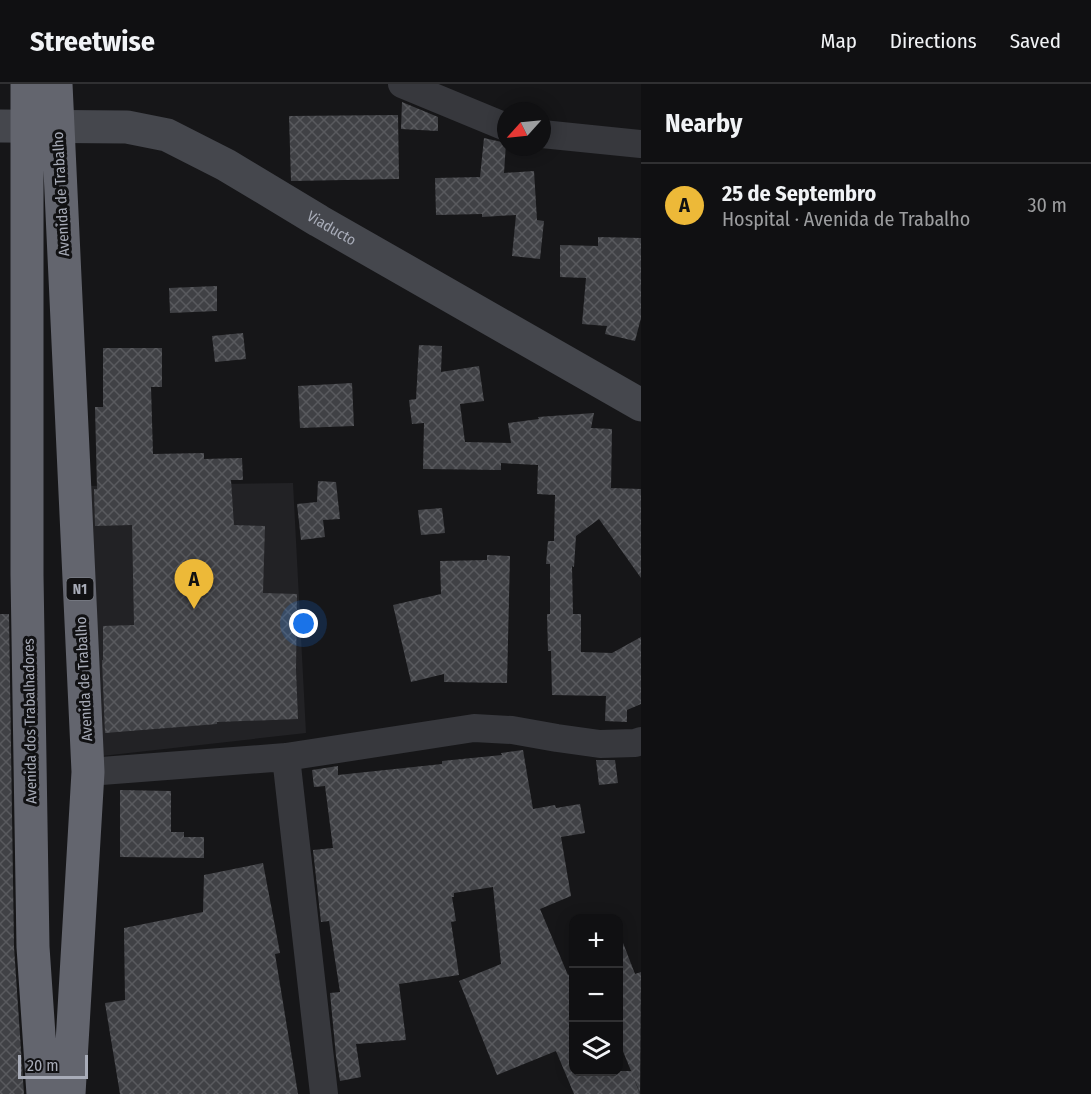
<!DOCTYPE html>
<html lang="en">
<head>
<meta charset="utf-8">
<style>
  body { margin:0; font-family:"Fira Sans Condensed",sans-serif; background:#19191b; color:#f1f3f6 }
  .controls { position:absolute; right:18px; bottom:18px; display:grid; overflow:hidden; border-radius:12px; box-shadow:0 3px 15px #0003 }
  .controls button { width:54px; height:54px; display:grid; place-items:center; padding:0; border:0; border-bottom:2px solid #303032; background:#101012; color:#f1f3f6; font:30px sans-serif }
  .compass { position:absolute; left:497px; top:18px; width:54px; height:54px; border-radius:50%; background:#101012; box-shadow:0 3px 15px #0003; rotate:243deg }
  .scale { position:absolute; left:18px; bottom:15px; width:70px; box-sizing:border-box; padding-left:6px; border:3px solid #a8acb8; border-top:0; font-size:16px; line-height:21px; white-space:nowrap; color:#a8acb8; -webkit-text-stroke:4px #111113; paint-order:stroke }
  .you { position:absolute; left:304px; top:540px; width:21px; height:21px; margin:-15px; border:4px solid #fff; border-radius:50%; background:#1a73e8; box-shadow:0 0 0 9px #1a73e833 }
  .badge { display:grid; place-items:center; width:39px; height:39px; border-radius:50%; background:#edb938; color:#111; font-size:20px; font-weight:700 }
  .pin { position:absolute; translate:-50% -50px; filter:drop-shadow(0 2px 3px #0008) }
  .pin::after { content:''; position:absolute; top:32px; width:21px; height:18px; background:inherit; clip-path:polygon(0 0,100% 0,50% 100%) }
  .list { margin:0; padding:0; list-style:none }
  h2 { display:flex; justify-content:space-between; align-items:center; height:78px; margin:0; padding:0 24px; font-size:26px }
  h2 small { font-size:20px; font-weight:400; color:#9c9d9f }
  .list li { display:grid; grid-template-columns:39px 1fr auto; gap:18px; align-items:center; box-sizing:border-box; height:84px; padding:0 24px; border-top:2px solid #303032 }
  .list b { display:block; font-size:22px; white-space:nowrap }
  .list p { margin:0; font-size:20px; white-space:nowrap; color:#9c9d9f }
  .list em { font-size:20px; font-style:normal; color:#9c9d9f }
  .icon { flex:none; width:33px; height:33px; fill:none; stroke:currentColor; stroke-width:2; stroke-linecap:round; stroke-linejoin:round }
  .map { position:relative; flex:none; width:641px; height:1010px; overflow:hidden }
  header { display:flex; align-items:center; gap:36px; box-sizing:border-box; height:84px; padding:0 30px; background:#101012; border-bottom:2px solid #303032 }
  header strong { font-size:28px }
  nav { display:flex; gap:33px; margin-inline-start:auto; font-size:21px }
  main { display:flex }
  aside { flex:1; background:#101012 }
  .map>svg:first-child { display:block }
  .built { fill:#222225 }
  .building { fill:url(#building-cross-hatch) }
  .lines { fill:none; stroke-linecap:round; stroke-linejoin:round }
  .street { stroke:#37383d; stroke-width:28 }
  .secondary { stroke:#45474d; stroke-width:33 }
  .highway { stroke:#63656e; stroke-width:33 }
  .labels { text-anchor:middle; stroke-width:6; stroke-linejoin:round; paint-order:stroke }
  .shield { fill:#111113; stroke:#7b7e86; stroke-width:1.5 }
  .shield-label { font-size:14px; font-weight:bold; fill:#a8acb8 }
  .street-label { font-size:15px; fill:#a8acb8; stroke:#111113 }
</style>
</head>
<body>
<header>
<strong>Streetwise</strong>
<nav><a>Map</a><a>Directions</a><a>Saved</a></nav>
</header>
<main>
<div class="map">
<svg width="641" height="1010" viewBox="0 0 641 1010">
  <defs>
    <pattern id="building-cross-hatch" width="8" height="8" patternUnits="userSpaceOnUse" patternTransform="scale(1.5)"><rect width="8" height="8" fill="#404145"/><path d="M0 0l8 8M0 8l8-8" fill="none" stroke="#595a5e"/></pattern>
  </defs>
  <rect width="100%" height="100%" fill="#161618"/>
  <path class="built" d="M293,399L306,649L93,673L83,402Z"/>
  <path class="building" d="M402,18L438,33V47L401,45Z
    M398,31L399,95L291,97L289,32Z
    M484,54L506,59L504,89L534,87L537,136L544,137L540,175L512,172L516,131L482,133V130L436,131L435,94L480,93Z
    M598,153L641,154V234L635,257L605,250L607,242L582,240L586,194L560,193V161L598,162Z
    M217,202V227L170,229L169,204Z
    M243,249L246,275L215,278L212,252Z
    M419,261L442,262L441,288L479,282L484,317L460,320L465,358L511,359L508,339L539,335L538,333L594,329L591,344L612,345L611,404L641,405V494L599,435L576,452L574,483L572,482L573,530H581V568L612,569L641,553V620L627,626V638L605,637L606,612L552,611L551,567H548L547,530H550V480H546L548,457H554L555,411L537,410L538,381L501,379V386L423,385L424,339L412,340L409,316L416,315Z
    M103,264H162V303H151L153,370L204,369V375L242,374L243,396H231L234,441L265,442L263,509L297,510L296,586L298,635L217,638V640L105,649L102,576H103V542L134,541L132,441L95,442L94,405H97L95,323H103Z
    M352,299L354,342L300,344L298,302Z
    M318,397L336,398L340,435L323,436L325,453L301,456L297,420L317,418Z
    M442,424L445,449L421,451L418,426Z
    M487,471L510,472L507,599L444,598V590L411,598L393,521L441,510L440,477L487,476Z
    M0,530H9L14,863L24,1010H0Z
    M523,666L533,725L555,721L556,724L580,720L585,749L561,753L571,812L540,825L568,891L573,888V987H631L640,1010H574L556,967L497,991L459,897L501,880L493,803L454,809V813H452L456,837L451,838L459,891L399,900L406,956L356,960L361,993L340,997L336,972L330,909L340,908L329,837L321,838L313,766L333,764L325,702L314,703L312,686L338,682V691L442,680V677L502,671L501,669Z
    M596,676H615L618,699L599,701Z
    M120,706L171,707V748H184V753H204V774L120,773Z
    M263,779L280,869L275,870L298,1010H120L105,919L125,916L124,844L203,828L204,791Z
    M618,851H620L635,890L641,888L640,1009L618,955Z"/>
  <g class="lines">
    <path class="street" d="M402,0L506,43
      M542,50L641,60
      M286,673L324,1010
      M88,688L286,673L474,644L512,646L557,654L600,660L635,659L641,657"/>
    <path class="secondary" id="s1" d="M0,42L127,43L167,51L226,81L319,137L641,321"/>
    <path class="highway" d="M27,0V491L33,863L43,1010
      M56,0L88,688L69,1010"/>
  </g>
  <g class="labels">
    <rect class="shield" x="66.5" y="494" width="27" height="22" rx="4.5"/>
    <g class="shield-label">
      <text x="80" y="510">N1</text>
    </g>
    <g class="street-label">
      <text transform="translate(61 110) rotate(-93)" y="5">Avenida de Trabalho</text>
      <text dy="5" stroke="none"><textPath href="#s1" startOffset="357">Viaducto</textPath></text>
      <text transform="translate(84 595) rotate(-93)" y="5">Avenida de Trabalho</text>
      <text transform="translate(30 637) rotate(-91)" y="5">Avenida dos Trabalhadores</text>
    </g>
  </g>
</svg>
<div class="controls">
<button>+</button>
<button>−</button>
<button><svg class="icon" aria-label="layers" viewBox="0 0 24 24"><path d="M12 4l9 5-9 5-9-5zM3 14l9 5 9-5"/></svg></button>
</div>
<svg class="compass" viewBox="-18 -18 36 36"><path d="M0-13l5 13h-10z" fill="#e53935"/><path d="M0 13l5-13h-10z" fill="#9c9d9f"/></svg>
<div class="scale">20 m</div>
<div class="you"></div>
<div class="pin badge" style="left:194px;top:525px">A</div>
</div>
<aside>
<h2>Nearby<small></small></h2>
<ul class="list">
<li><span class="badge">A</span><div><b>25 de Septembro</b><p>Hospital · Avenida de Trabalho</p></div><em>30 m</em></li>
</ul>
</aside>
</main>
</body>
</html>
